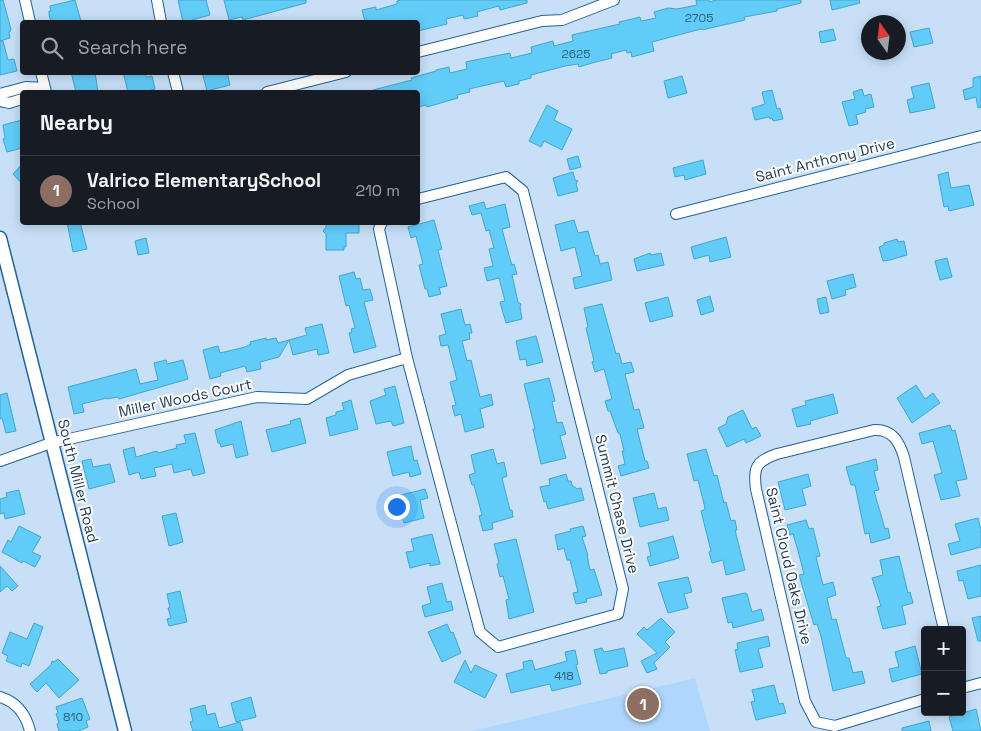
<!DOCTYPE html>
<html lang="en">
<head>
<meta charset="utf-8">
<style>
  body { margin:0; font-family:"Space Grotesk",sans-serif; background:#242831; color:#f1f3f6 }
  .controls { position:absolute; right:15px; bottom:15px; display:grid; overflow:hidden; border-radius:5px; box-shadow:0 2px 12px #0003 }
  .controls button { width:45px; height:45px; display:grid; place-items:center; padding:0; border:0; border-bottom:1px solid #363941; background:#171b24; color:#f1f3f6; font:25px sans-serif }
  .compass { position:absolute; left:861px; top:15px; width:45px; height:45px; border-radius:50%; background:#171b24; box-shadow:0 2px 12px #0003; rotate:346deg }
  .you { position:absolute; left:396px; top:506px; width:18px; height:18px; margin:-12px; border:4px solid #fff; border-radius:50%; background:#1a73e8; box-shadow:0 0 0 8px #1a73e833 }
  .badge { display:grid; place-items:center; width:32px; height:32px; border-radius:50%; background:#0f766e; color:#fff; font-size:16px; font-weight:700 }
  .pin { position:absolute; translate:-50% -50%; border:2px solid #fff; box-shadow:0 1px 5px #0006 }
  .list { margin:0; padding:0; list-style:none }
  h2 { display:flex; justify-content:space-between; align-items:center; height:65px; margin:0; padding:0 20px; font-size:21px }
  h2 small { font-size:16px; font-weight:400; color:#9ea1a6 }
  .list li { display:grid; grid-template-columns:32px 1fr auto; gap:15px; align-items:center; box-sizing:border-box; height:70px; padding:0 20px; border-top:1px solid #363941 }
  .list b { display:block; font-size:19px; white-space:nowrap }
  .list p { margin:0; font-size:16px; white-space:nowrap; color:#9ea1a6 }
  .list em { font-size:16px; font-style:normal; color:#9ea1a6 }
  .icon { flex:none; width:28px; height:28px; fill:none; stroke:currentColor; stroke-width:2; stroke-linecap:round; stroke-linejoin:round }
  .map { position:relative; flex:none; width:981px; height:731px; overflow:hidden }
  .search { position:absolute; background:#171b24; box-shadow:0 2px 12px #0003; left:20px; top:20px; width:400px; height:55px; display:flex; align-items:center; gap:12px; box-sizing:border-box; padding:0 18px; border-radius:5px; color:#9ea1a6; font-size:19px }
  .panel { position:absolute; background:#171b24; box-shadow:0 2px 12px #0003; left:20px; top:90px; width:400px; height:135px; border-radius:5px }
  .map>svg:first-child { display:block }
  .built { fill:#afd7fe }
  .building { fill:#62ccf8; stroke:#44a4ca }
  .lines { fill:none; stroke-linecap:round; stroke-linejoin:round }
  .minor-casing { stroke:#246196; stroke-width:12 }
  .tertiary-casing { stroke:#246196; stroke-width:15 }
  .minor { stroke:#fff; stroke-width:10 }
  .tertiary { stroke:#fff; stroke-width:12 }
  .labels { text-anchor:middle; stroke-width:4; stroke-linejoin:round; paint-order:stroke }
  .number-label { font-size:12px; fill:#305e7a }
  .street-label { font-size:15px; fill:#1f3950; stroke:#fdfdfd }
</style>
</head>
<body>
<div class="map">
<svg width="981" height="731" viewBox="0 0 981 731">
  <rect width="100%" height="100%" fill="#c7e0f8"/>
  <path class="built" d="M695,678L710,731H472Z"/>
  <path class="building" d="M0,0H3L11,29L10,32H9L10,38L0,41Z
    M75,0L81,21L51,22L49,15V11H51L50,6Z
    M178,0H206L210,15L192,20L193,22H183Z
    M224,0H306V3L243,20L242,17L229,20Z
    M401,0H527V3L500,10L499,6L484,10L477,12L478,16L469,18L464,19L463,15L446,19L447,24L418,31V22H365L362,10L376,7V10L397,4V1Z
    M696,0H709V2L716,0H801V3L777,9V11L744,17L745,20L702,30L701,29L652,42L654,51L632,57L631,52L627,53L626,50L611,54L612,58L592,63L579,67L578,64L565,66L531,75V78L519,81V84L506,87L504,81L469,89L470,92L457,95L458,98L427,107L426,105L418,107V92H410L409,91L401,92H374L373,90L412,80L411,78L436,71V70L449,67L450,73L467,69L466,62L470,61L510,53L511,58L532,53L531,47L553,41L554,46L573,41L572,35L576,34L620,24L619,22L632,19L640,17L641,21L656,18L654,12L668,8L677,9L697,5Z
    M830,0H859L860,3L832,10Z
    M929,28L933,43L914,47L910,32Z
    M833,29L836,40L821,43L819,32Z
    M3,41L8,60L14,59L17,71L0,75V42Z
    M71,72H95L98,92H76Z
    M123,72H145L146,77L152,76L155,89L151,90L152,92H128Z
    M202,72H227L230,85L207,91Z
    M682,76L687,93L668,98L664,81Z
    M981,76V107L978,108L976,97L965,100L963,90L973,87V78Z
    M929,83L935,108L910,113L907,100L914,98L911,87Z
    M862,89L864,96L871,94L874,107L865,109L866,112L856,115L858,124L849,126L842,102L855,99L853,92Z
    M772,90L777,109L780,108L783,119L773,121L772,118L770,119L769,117L755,120L752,108L765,104L762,92Z
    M547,105L558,111L554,120L572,129L562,150L544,141L541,147L529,141Z
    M22,120V148L7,152L3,139L5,138L3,125Z
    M578,156L581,167L570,170L567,159Z
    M703,160L706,174L685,180L684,175L675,177L673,168Z
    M22,164V184L13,174Z
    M573,172L575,180L578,181L576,184L578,191L558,196L553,178Z
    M948,172L951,188L969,185L974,205L949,211L948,206L944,207L938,175Z
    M484,202L486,209L505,204L510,227L502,229L510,259L512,265L514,264L517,274L512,275L518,302L521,304L520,307L522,319L506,323L500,302L505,301L499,278L487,281L484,268L493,266L489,249L494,248L489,230L486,231L481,213L472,215L469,206Z
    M434,220L442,249L438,250L447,286L439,288L441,294L429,297L427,289H425L419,265L423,264L416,236L411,238L408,227Z
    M574,220L578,233L588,231L595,256L598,255L600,264L608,262L612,280L575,289L573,278L582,276L575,247L561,251L555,225Z
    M67,222H80L87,249L73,252Z
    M326,222H359V233H346V247H344V250H326V234L323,231L326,227Z
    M726,237L731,257L710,262L709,255L694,259L691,247Z
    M146,238L149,253L138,255L135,241Z
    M897,239L898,242L904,241L907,255L890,260L883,261L879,247L884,245V243Z
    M650,253L651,255L661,253L664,265L637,271L634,259Z
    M947,258L952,277L940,280L935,261Z
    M354,272L356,279L360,278L363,290L370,289L373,300L364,302L376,347L354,353L349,333L352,332L351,329L355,328L349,305L346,306L339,276Z
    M853,274L856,287L845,290L846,295L832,299L827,281Z
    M710,296L714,311L701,315L697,300Z
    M668,297L673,316L650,322L645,303Z
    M826,297L829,312L820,314L817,299Z
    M602,304L616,354L619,353L622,364L631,362L634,372L625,374L634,410L639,409L644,428L637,429L645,461H647L649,468L621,476L618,466L625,464L622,451H624L620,434L618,433L610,411H608L605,401L612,399L604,369L595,372L592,362L594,361L586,328L588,327L584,308Z
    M461,309L465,325L470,324L472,333H469L470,339L462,341L467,361L471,360L480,397L491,394L493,405L480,409L484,427L465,432L461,414L455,416L452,406L456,405L450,382L457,380L448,345L441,346L439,336L446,334L441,314Z
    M322,324L329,353L318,355L317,349L293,355L289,340L279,357L260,362L261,369L247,372L245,366L220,373L221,376L210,379L203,350L218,346L220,353L245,347L251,344L250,342L266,338V340L276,338L278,343L307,335L305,328Z
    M536,336L543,362L527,366L526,359L520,360L516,341Z
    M166,360L167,364L183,360L188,379L119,399L118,397L107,399V398L82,404L84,412L74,414L68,387L136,369L140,384L158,380L154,363Z
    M549,378L555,401L552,402L557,423L562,422L566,434L560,436L566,458L541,464L533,429H535L524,384Z
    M916,385L925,399L933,393L940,403L912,423L897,398Z
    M395,386L404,423L393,426L391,421L376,424L370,401L386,395L384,389Z
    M7,393L16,431L6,433L2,418L0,419V395Z
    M833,394L838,413L810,421L811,424L797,427L792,409L806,405L805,401Z
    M351,400L358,429L330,436L326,418L336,415V412L344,410L342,403Z
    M743,410L752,429L756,427L761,436L746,443L744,439L727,447L718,428L726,424L728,417Z
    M300,418L306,443L272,452L266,430L291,424L290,421Z
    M241,421L248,455L236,458L233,444L221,447L220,443H218L215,430Z
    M950,425L952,431L955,430L967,479L956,481L960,496L941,500L934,475L942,473L933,441L922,444L919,433Z
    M195,433L205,473L193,476L191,469L174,473L172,464L154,468L156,476L141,479L139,472L129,475L123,450L134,447L136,457L157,451L158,453L177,448L176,445L186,443L184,435Z
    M411,446L414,461L417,460L421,474L410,477L409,472L393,476L387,452Z
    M493,449L497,464L504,462L507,476L502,478L510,510H512L513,517L492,523L493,529L483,531L479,516L482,515L474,485H472L469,475L475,473L471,455Z
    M706,449L714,476L717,475L724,503L726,502L731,521L735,520L737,530H735L745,570L726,575L723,560L712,563L709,552L711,551L701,511L704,510L705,508L698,480L694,481L687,454Z
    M91,459L93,467L110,464L115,482L89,489L82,461Z
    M876,459L878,470L874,471L879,490L874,491L885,529L888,528L890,538L871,543L869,533L865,534L855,485H851L846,467Z
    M566,474L568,481H571L572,485L577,489L581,488L584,500L548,509L546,501L544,502L540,487L550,485L549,479Z
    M808,474L811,486L802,489L806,505L785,510L778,482Z
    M425,489L428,498L420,500L424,518L404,523L397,496Z
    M19,490L25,514L5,519L4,513L0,514V499L7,497L6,493Z
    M654,493L658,509L666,507L669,520L640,527L633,498Z
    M176,513L183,542L169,546L162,516Z
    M978,518L981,530V547L951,555L948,544L960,541L955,524Z
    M806,520L809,529L813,528L820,556L816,557L823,585L833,582L836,595L827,598L832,620L836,619L846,658H849L853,673L862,671L865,683L833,691L821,636L817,624L814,625L799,575L804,574L797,547L793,534L790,535L787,525Z
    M19,526L41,537L32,552L41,556L35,567L23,561L22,563L2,552L8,540L11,542Z
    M583,526L586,536L582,537L588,555H587L590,570L594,569L602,595L586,599L587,602L576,604L573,593L578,592L570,560H567L564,548L558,550L555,535L571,531L570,529Z
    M432,534L440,564L430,566V563L410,568L406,552L414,551L411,539Z
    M673,536L679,558L650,566L647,557L651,556L648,543Z
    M516,539L534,612L509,619L506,600L509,599L503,576L500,577L497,564L499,563L494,544Z
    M899,556L908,593L910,592L913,603L902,606L906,624L883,629L877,607L881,606L872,578L883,575L880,560Z
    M981,565V596L968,599L963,580L959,581L957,571Z
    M0,566L18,586L12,591L7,586L0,592Z
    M688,577L692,592L684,594L688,608L668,613L658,583Z
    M442,583L447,602L451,601L453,610L425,617L422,606L431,603L427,587Z
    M180,591L187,622L169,626L167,619L171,618L168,608H170L167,594Z
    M745,593L747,594L752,612L761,609L764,620L733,628L732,622L728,623L722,598Z
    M981,616V641H978L972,618Z
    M661,618L675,632L665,642L670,647L654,663L657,669L647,673L641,661L657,653L637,634L644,627L647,630Z
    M34,623L43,627L29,666L22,663L21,667L6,661L8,656L2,653L10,632L27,639Z
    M447,624L451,633L453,632L461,653L442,662L428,632Z
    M768,636L770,646L758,649L763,667L740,672L735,650L738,649L737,643Z
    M915,646L922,674L892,682L889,669L899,667L895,652Z
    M602,648L604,652L624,648L628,666L607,671V673L600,674L594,650Z
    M575,650L578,664L576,665L581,684L552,691L550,684L511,693L506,674L524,669L523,662L532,660L535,670L567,661L565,652Z
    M58,659L79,680L59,698L46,683L37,692L30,684L51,665L52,661L54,662Z
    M465,660L471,673L475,665L497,675L485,698L454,682Z
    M774,685L779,704L783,703L786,713L756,720L751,702L755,701L752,690Z
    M251,697L256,717L236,722L231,703Z
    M82,698L90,719L86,721L88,727L78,731H59L57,724L59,723L56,714L58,713L56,707Z
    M205,705L207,715L215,713L219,728L240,722L243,731H193L190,722L193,721L190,709Z
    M976,709L981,731H953L949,717Z
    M929,721L931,731H902V728Z"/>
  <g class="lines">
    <g class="minor-casing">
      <path id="minor" d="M25,0L30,22
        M157,0L161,22
        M418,52L542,21L562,20L614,0
        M41,72L46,92
        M173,72L178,92
        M267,92L346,72
        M0,94L26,87L45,88
        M0,101L9,103L22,99
        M676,214L981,136
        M382,222L379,229L407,358L480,632L498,647L618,614L623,589L523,191L506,177L418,199
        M0,461L51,443L257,397L307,399L348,375L407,358
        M962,688L981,683
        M0,697C17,702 26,715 30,731
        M925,699L835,726L816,722L805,701L756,489C753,468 756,461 777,454L874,430C892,429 899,441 904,457L944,630"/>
    </g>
    <g class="tertiary-casing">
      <path id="tertiary" d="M0,238L125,731"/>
    </g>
    <use href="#minor" class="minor"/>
    <use href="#tertiary" class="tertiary"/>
  </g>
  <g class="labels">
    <g class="number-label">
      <text x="699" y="22">2705</text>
      <text x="576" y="58">2625</text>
      <text x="564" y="680">418</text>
      <text x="73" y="721">810</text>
    </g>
    <g class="street-label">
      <text transform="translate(825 160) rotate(-14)" y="5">Saint Anthony Drive</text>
      <text transform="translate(185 398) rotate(-12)" y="5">Miller Woods Court</text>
      <text transform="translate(78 481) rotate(76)" y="5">South Miller Road</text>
      <text transform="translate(617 504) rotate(76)" y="5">Summit Chase Drive</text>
      <text transform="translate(789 566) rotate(77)" y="5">Saint Cloud Oaks Drive</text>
    </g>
  </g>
</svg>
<div class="controls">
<button>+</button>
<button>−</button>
</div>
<svg class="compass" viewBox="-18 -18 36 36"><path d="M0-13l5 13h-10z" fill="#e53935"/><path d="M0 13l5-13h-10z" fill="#9ea1a6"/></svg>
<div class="you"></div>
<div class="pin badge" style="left:643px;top:704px;background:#8d6e63">1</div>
<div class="search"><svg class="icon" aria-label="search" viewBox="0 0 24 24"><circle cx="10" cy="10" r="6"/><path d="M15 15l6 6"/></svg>Search here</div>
<section class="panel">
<h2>Nearby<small></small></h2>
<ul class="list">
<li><span class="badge" style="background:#8d6e63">1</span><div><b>Valrico ElementarySchool</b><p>School</p></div><em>210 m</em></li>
</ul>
</section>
</div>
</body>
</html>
